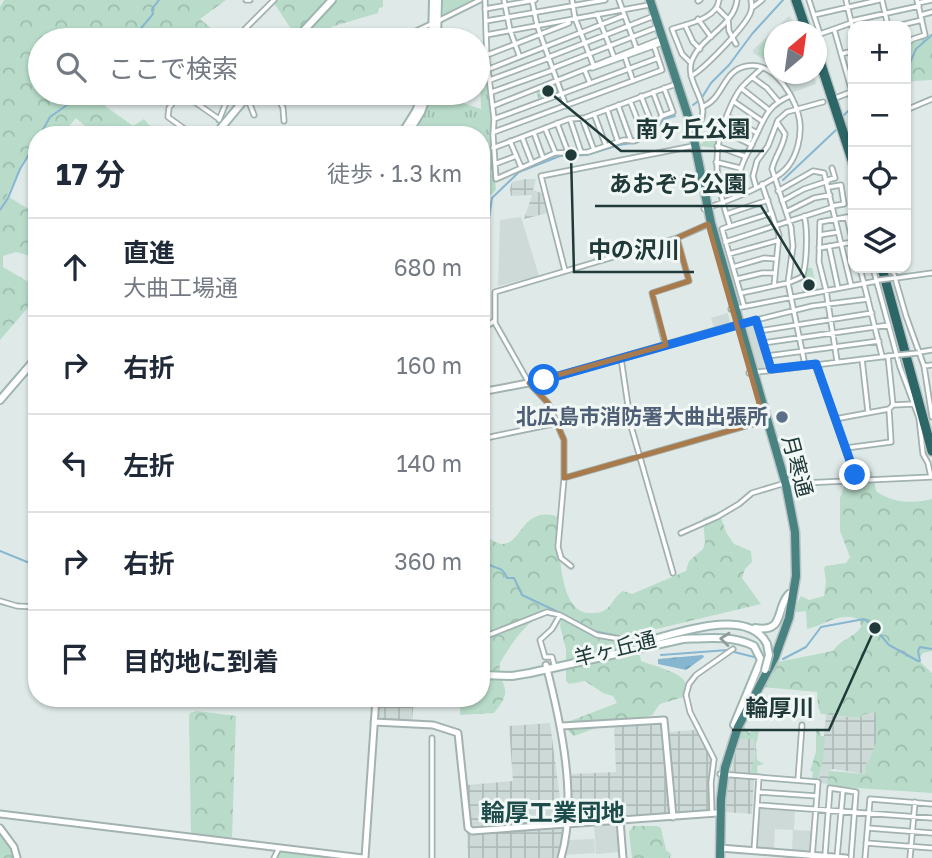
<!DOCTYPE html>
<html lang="ja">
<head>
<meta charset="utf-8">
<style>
  body { margin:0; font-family:"Golos Text","Noto Sans JP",sans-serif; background:#f6f6f7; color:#1f2937 }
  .controls { position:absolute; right:21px; top:21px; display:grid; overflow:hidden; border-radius:14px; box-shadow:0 2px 5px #0004 }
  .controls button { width:63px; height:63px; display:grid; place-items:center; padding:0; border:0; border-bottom:2px solid #e0e1e3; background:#fff; color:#1f2937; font:35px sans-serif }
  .compass { position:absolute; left:764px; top:21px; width:63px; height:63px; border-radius:50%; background:#fff; box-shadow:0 2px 5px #0004; rotate:29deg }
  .stop { position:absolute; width:21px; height:21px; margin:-16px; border:5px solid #1a73e8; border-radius:50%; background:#fff }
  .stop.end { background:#1a73e8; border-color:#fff; box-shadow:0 2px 7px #0008 }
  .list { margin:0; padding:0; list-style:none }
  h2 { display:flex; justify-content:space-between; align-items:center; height:91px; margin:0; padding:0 28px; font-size:30px }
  h2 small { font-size:23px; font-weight:400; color:#747a83 }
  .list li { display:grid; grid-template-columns:46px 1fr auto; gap:21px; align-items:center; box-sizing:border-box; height:98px; padding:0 28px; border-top:2px solid #e0e1e3 }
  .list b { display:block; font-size:26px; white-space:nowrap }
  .list p { margin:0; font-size:23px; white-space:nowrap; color:#747a83 }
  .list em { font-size:23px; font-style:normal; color:#747a83 }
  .icon { flex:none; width:38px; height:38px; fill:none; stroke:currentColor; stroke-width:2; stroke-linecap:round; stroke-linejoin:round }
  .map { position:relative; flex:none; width:932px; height:858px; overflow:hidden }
  .search { position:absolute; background:#fff; box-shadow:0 2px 5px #0004; left:28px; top:28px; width:462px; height:77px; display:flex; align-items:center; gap:18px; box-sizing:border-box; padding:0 24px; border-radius:38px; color:#747a83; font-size:26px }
  .panel { position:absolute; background:#fff; box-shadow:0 2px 5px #0004; left:28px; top:126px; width:462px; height:581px; border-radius:28px }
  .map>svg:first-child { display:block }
  .built { fill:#cddad7 }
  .industrial { fill:url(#industrial-grid) }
  .grass { fill:url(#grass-tufts) }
  .forest { fill:url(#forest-crowns) }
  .pitch { fill:#b8dcc9 }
  .water { fill:url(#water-ripples) }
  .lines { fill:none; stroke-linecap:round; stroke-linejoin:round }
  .stream { stroke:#87b6d0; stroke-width:2 }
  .minor-casing { stroke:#a2b2b0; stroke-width:7 }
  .tertiary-casing { stroke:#a2b2b0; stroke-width:9 }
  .secondary-casing { stroke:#9eb6b2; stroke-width:10 }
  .trunk-casing { stroke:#bcc4c4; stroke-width:11 }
  .motorway-casing { stroke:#bcc4c4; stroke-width:12 }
  .minor { stroke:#fff; stroke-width:3.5 }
  .tertiary { stroke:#fff; stroke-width:5 }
  .secondary { stroke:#fff; stroke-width:6 }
  .trunk { stroke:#488382; stroke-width:8 }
  .motorway { stroke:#2c6666; stroke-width:9 }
  .minor-bridge-casing { stroke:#a2b2b0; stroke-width:7; stroke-linecap:butt }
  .secondary-bridge-casing { stroke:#9eb6b2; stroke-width:10; stroke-linecap:butt }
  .minor-bridge { stroke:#fff; stroke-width:3.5 }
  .secondary-bridge { stroke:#fff; stroke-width:6 }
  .oneway { stroke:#909c9c }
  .route { stroke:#1a73e8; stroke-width:9 }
  .marked { fill:none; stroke:#a87a4c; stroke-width:5; stroke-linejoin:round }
  .service-dot { fill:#5c6f8a; stroke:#f0f7f5; stroke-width:2.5 }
  .labels { text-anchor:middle; stroke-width:6; stroke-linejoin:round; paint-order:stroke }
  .service-label { font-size:21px; font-weight:bold; fill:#4e5e75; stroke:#f0f7f5; text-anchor:end }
  .street-label { font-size:21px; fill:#203a39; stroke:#f0f7f5 }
  .quarter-label { font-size:24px; font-weight:bold; fill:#1d4c4a; stroke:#f0f7f5 }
  .leader { fill:none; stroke:#203a39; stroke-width:2.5 }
  .callout-dot { fill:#203a39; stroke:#f0f7f5; stroke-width:2.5 }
  .callout-label { font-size:23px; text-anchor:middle; font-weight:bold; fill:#203a39; stroke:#f0f7f5; stroke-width:6; stroke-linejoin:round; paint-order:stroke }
</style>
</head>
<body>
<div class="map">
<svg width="932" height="858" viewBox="0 0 932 858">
  <defs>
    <pattern id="industrial-grid" width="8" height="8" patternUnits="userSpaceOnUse" patternTransform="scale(1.75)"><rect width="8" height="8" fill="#cddad7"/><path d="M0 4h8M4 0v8" fill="none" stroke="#b0bcb9"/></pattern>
    <pattern id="grass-tufts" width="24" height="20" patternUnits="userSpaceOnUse" patternTransform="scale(1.75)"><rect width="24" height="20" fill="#b8dcc9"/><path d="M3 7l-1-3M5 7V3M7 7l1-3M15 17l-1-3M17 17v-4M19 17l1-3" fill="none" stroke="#9ebead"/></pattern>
    <pattern id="forest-crowns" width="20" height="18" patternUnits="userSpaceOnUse" patternTransform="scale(1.75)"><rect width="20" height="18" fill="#b8dcc9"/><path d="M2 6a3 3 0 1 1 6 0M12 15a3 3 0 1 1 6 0" fill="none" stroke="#9ebead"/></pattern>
    <pattern id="water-ripples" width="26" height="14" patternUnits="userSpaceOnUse" patternTransform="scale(1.75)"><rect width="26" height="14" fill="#87b6d0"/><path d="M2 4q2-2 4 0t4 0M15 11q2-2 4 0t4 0" fill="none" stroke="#6e95aa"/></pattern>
  </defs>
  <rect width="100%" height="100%" fill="#dfeae8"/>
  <path class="built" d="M789,16L800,31L774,32V66L753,53V50Z
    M784,74H814L816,84L791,93L781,78Z
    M521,217L539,276L498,286L500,220Z
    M728,313L730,323L714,328L711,318Z
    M756,323L766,359L763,360L765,369L757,370L745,325Z
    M759,806L795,809L794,830L812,831L810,852L792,850L793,830L775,829L774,849L755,848Z
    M616,823L618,825L620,852L596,854L594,824Z
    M594,839L595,853L566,855L569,840Z"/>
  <path class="industrial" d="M526,179H536L533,190L544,194L548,213L524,219L532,195L511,196L510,189L512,182Z
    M379,698H414L412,721L381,720L377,718Z
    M876,712V743L865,774L833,769L829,771L828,784L819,783L826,715L861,718L862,715Z
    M662,721L671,811L668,815L574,822L571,819L570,774L616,772L614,725Z
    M550,723L563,821L473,828L471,826L467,785L513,781L509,726Z
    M695,730L713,760L711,762V811L678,813L675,811L669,732Z
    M739,737H755L754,775L731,773Z
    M727,776L754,778L752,814L724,812Z
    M561,827L563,829L559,858H468L467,833Z"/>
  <path class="grass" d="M443,0H480L443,19Z
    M479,42L485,43L496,190C484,199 487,208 481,220V135H415V133L434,93L481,109Z
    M558,81L562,93L540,102L535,90Z
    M720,125L715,148L699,146Z
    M805,267L812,268L818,292L803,294L800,279Z
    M280,850L341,858H277Z"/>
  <path class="forest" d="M4,0H226L200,19L212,29L216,40H40V93H115L105,106L133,126L144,119L150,126V135H101L99,130L87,128L76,118L61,135H37V146L23,161L7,196L37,214V258L16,252L3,256V267L37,287V297L0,340V7Z
    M276,0H328L294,38L288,35L291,29L274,3Z
    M335,0H383V7L379,8L378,13L331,27V31L307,40H298Z
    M932,33V80L913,81L906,85V47Z
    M863,466L872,472L876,491C892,503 913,504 932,499V651L923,653L918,660L932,673V793L827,786L829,771L865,774L866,762L869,761L876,743V712L862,715L861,718L821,714L818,707L817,692L762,687L777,662L833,651C840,639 854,638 861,627L860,620C841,610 824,626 807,629L806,611L796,612L794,609L801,596L809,600L824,596L826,581L824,568L826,566L846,563L850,557L840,531V498L848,475Z
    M719,512L726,532L734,544L751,551L752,562L745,569L742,578L761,604L648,631L640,656L641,661C653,666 675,670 684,680C687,685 685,692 684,697L660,704L652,715L628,722L618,720L574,736L570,733L565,723L617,703L613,696L603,693L585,681L569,684L566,681V649L560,626L561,620C539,598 510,646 500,663C497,687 517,686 494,713L460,715V698H481V534C487,537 496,543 502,544C522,545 522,504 559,517C559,540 557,612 589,613C594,613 601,613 605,610C613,605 614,596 623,591L632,594L686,571L689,561L703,549L705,543L703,518Z
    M197,711L236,716L232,837L191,836L189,715L190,713Z
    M743,725L749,733L757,728L759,731L756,745L757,760L764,764L757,766L758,775L750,774L755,756L754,739H738Z
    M816,728L819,729L821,736H825L823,761L818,780L812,779L813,772L810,771L816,752Z
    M633,826H657L661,828L666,850L671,854L670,858H632L629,832Z
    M0,829L10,847L20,858H0Z"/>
  <path class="pitch" d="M778,27L780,31L774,32V64L758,54V48Z
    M460,124L471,128L478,135H439L446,128Z"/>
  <path class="water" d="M703,655L704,657L686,670L658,664V659Z"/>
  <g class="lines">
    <path class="stream" d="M133,40L137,33L153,14L152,9L159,0
      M906,66L910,63L916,49L932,35
      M693,105L701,99L711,83L729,65L752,34L783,0
      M843,116L852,107
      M40,135L50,117L67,105L78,93
      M783,180L837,129
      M0,210L8,198L20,169L37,141
      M481,228L489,218L492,198L519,172L560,156L587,155L619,145L638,142L653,132L664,119L675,116
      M0,551L37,566
      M481,555L487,556V563C497,571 501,564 507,578H514L522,595L556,611
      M549,611L561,614
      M501,629L544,611
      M593,631L623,637
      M734,652L754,657
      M661,655L728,650
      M783,659L806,647L821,627L864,619L872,625L889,645L918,661H920L918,651L920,647L932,649"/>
    <g class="minor-casing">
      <path id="minor" d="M246,0H250
        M485,0L487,61L494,119L493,135L496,179L555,153L588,152L624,140L634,141L643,137L662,116L673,112L664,88
        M504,0L510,30L519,55
        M532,0L537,25L566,106
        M572,0L575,18L593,64
        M619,0L636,47
        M809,0L820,34L851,23
        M846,0L853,30
        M882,0L888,26
        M698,1L700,0
        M918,3L932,0
        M753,7L762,0
        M717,8L728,19L729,31L736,44
        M485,9L535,0
        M597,14L614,57
        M814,15L879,0
        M921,15L932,12
        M698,19L711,37
        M438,21L480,0
        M486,21L605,0
        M851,21L919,6
        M685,25L693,42L700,49
        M897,26L922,20
        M834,29L852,92
        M284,35L295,40
        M486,35L649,5
        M234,40L274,0
        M397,40L431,24
        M906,44L913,39L925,35L917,0
        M841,54L853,51
        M487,55L569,23L568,20
        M549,57L654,16
        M625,57L633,81
        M691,63L682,54L672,29C687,24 717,19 719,0
        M553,68L658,27
        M592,68L662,43
        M489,69L623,16
        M585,71L590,83
        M691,76C703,70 748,24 751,11C752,7 752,4 751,0
        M752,77L767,88L778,101
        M490,80L549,58
        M741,88L769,110
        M492,92L553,70
        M653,92L662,116
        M180,93L169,108L168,117L193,135
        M182,93L219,119
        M276,93L283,108L284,121
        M850,93L853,103
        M641,96L653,127
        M247,97L254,115
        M838,97L851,92
        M630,101L644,136
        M733,101L762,121
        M618,105L631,141
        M493,106L661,39
        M702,107C724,99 722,70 747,66C776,61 798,101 800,124C801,138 797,154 789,165C777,183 725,202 704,209
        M607,109L618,142
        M906,110L932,99
        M594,114L606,146
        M727,116L757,133
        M582,118L594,150
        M494,119L658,58
        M570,119L581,152
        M219,120L230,93
        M777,122L785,134C783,148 775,156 772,169L791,227L793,246L788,283L805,365
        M557,123L568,152
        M691,125L700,122C711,104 686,83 691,63C698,38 734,27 737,0
        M545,128L555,152
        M721,130L752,145
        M494,132L662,70L654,46
        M534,133L543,158
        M522,137L532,163
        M510,141L521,167
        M906,141V144
        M717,146L744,156
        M493,148L569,119L584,118L676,84
        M716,162L740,168
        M495,164L516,156
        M719,178L740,181
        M827,180L835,178L832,168
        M762,184L779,235L774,286
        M756,187L753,176L757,161L768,146L778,120L787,112L823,102
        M829,187L841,185L844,204L832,206
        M778,191L813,171L824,173L851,285
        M744,194C735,169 743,164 753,142C765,119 765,107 790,96
        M782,201L804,189L828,181
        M786,212L814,198L830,195
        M727,214L768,200
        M731,226L772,213
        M820,235L838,232
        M725,242L833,207
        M829,246L838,288
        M819,248L853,242
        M729,254L779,240
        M733,267L764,258L777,259
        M860,268L882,356
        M873,268L900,367L919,418L923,454L928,463L931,477
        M892,268L906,316L924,366L932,417
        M565,271L541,176L693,146
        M896,278L932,273
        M737,279L762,273H775
        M741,293L788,283L802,277C807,265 808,228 804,216
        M744,306L722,229L730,226C717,187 710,154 727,115C731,105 735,95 742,87C748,80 756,74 762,68
        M731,309L877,281
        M756,320L771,369
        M740,324L812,306L868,299
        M481,330L494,321
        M759,331L872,313
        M763,343L889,325
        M665,344L652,293L689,281L677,238
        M920,352L932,350
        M767,356L879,341
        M888,356L893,405
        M621,358L631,426L673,573
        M862,359L868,412
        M837,361L826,290L819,262L820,222L847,217L853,243
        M816,364L856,481
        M924,366L932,365
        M749,373L897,355
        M835,419L889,409L893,405L913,404
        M481,439L557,423
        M846,448L891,442L889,409
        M564,478L767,420
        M681,533L717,517L739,504L752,493L782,484L932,477
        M571,566L561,558L558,547L564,478V440L548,403L529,383L495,323V292L677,238L709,224
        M0,601L17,606L37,607
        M481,638L547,612L560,615L597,635L620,639
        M554,664L552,657H545L540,640L552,629L560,615
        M720,774L818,782L812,858
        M798,780L802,725
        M758,792L817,796
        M757,805L932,818
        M712,814L711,783L714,759L690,712L686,695L689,684L696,675L733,649
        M868,828L932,833
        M866,843L932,848
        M754,851L759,777
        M825,856L830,788L856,792L851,858
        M274,858L279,848
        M432,858V738
        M837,858L843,790
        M865,858L870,799L932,804
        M910,858L915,802"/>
    </g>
    <g class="tertiary-casing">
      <path id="tertiary" d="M481,392L544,380L740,324
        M546,665C561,723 578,800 561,858
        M374,722L433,725L458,733L468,828L472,831L717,813
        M562,726L664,720L673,817
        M0,814L363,858
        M620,820L623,858
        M0,828L14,847L17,858
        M720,848L846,858
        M365,858L376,698"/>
    </g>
    <g class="secondary-casing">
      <path id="secondary" d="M295,40L332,0
        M432,40L433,0
        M437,40L438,0
        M215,135L250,93
        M401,135L416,111L423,93
        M407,135L421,112L428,93
        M0,400L37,357
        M755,628C786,633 775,608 789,594
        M644,642C675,634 748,606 767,644
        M481,675L512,676L530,673L683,639C706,638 733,635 754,646L761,660L734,725"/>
    </g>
    <g class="trunk-casing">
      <path id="trunk" d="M650,0L691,125L711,223L786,485L795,532L796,576L789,618L775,657L738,727L725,768L721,799L720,858"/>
    </g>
    <g class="motorway-casing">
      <path id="motorway" d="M796,0L807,32
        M816,49L853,163
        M882,268L932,451"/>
    </g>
    <use href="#minor" class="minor"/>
    <use href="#tertiary" class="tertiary"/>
    <use href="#secondary" class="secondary"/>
    <use href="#trunk" class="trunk"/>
    <use href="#motorway" class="motorway"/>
    <g class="minor-bridge-casing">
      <path id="minor-bridge" d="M879,280L894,278
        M898,355L918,353"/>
    </g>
    <g class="secondary-bridge-casing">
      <path id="secondary-bridge" d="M765,670L769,655L767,644"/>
    </g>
    <use href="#minor-bridge" class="minor-bridge"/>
    <use href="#secondary-bridge" class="secondary-bridge"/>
  </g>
  <defs><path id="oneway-chevron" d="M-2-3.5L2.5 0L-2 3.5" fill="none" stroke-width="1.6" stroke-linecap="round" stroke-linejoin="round" transform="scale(1.75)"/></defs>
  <use class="oneway" href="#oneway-chevron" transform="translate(725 639) rotate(-174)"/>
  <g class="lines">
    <path class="route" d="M544,380L756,320L771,369L816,364L855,475"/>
  </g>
  <path class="marked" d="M708,224L764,421L564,478V440L548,403L529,383L666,345L652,293L689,281L677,238Z"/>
  <circle class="service-dot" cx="782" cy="417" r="7"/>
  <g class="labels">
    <g class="service-label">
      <text x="768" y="424">北広島市消防署大曲出張所</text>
    </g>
    <g class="street-label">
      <text transform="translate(797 466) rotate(75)" y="7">月寒通</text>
      <text transform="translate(615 649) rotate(-14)" y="7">羊ヶ丘通</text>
    </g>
    <g class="quarter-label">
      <text x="553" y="821">輪厚工業団地</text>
    </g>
  </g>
  <path class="leader" d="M548 91L621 151H764M809 285L761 206H595M571 155L574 272H694M875 628L829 730H732"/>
  <g class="callout-dot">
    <circle cx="548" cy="91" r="7"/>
    <circle cx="809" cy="285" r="7"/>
    <circle cx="571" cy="155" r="7"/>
    <circle cx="875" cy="628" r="7"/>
  </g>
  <g class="callout-label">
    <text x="693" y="137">南ヶ丘公園</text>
    <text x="678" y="192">あおぞら公園</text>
    <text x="634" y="258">中の沢川</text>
    <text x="780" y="716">輪厚川</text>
  </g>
</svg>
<div class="controls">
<button>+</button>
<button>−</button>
<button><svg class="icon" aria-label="locate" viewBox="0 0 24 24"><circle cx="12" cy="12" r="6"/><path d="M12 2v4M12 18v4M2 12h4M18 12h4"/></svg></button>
<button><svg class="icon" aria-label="layers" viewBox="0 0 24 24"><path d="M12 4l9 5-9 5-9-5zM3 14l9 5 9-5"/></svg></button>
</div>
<svg class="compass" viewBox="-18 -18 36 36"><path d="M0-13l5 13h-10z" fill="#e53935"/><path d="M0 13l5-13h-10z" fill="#747a83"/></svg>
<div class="stop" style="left:544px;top:380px"></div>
<div class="stop end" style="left:855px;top:475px"></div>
<div class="search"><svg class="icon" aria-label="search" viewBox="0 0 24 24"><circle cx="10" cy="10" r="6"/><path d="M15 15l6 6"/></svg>ここで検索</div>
<section class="panel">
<h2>17 分<small>徒歩 · 1.3 km</small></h2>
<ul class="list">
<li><svg class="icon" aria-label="ahead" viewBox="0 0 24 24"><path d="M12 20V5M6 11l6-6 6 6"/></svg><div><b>直進</b><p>大曲工場通</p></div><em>680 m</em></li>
<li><svg class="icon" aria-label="right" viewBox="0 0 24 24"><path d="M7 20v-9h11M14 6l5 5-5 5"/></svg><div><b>右折</b></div><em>160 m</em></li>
<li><svg class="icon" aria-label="left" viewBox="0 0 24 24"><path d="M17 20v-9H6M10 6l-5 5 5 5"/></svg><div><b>左折</b></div><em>140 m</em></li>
<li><svg class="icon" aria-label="right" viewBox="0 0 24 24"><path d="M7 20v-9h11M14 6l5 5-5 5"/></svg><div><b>右折</b></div><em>360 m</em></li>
<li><svg class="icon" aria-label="arrive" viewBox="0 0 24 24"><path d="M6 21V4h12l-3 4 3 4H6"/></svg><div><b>目的地に到着</b></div></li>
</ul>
</section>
</div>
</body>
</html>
